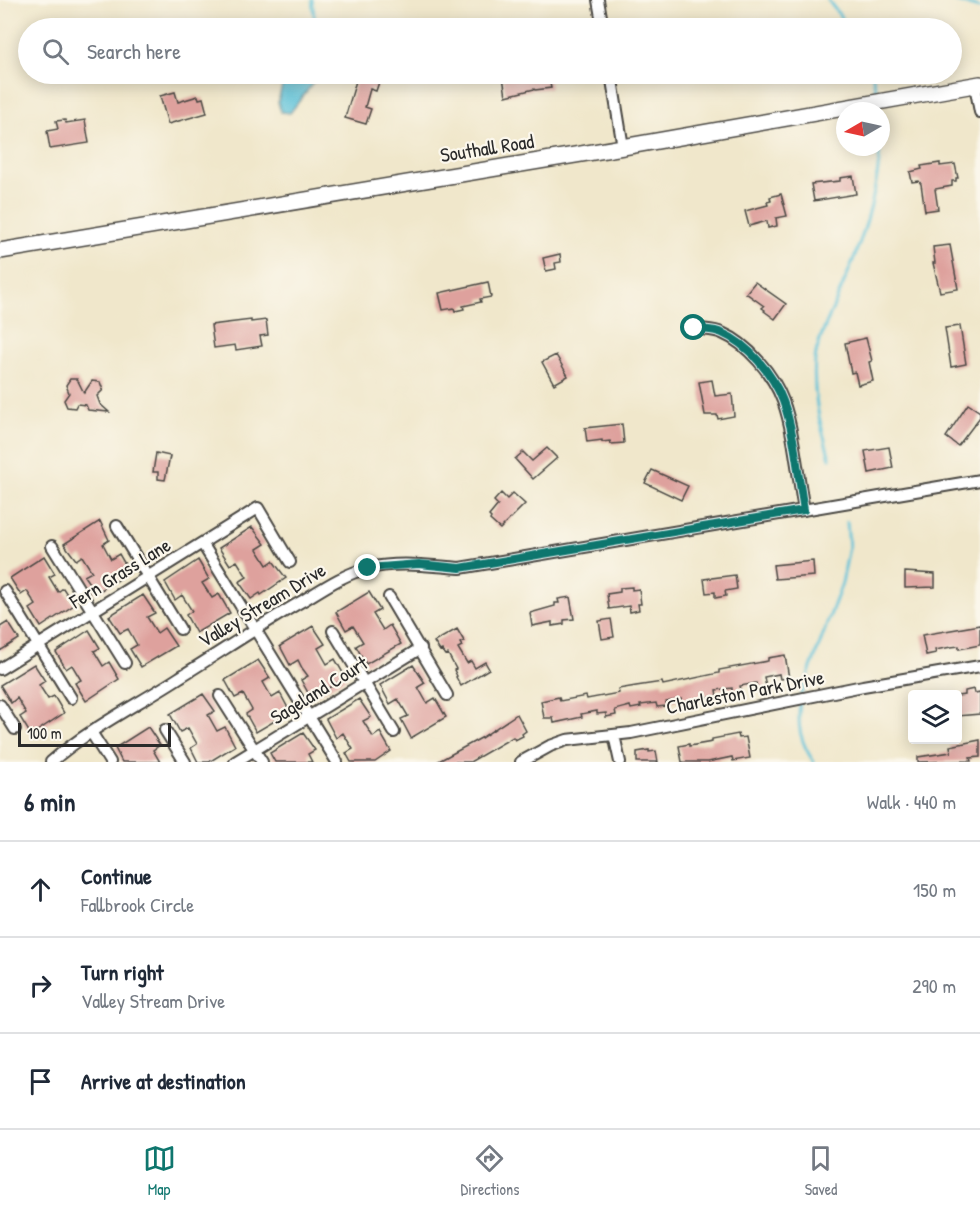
<!DOCTYPE html>
<html lang="en">
<head>
<meta charset="utf-8">
<style>
  body { margin:0; font-family:"Patrick Hand",sans-serif; background:#f6f6f7; color:#1f2937 }
  .controls { position:absolute; right:18px; bottom:18px; display:grid; overflow:hidden; border-radius:6px; box-shadow:0 3px 15px #0003 }
  .controls button { width:54px; height:54px; display:grid; place-items:center; padding:0; border:0; border-bottom:2px solid #e0e1e3; background:#fff; color:#1f2937; font:30px sans-serif }
  .compass { position:absolute; left:836px; top:102px; width:54px; height:54px; border-radius:50%; background:#fff; box-shadow:0 3px 15px #0003; rotate:261deg }
  .scale { position:absolute; left:18px; bottom:15px; width:153px; box-sizing:border-box; padding-left:6px; border:3px solid #2b2b2b; border-top:0; font-size:16px; line-height:21px; white-space:nowrap; color:#2b2b2b; -webkit-text-stroke:4px #fbf7ec; paint-order:stroke }
  .stop { position:absolute; width:18px; height:18px; margin:-14px; border:4px solid #0f766e; border-radius:50%; background:#fff }
  .stop.end { background:#0f766e; border-color:#fff; box-shadow:0 2px 6px #0008 }
  .list { margin:0; padding:0; list-style:none }
  h2 { display:flex; justify-content:space-between; align-items:center; height:78px; margin:0; padding:0 24px; font-size:26px }
  h2 small { font-size:20px; font-weight:400; color:#747a83 }
  .list li { display:grid; grid-template-columns:39px 1fr auto; gap:18px; align-items:center; box-sizing:border-box; height:96px; padding:0 24px; border-top:2px solid #e0e1e3 }
  .list b { display:block; font-size:22px; white-space:nowrap }
  .list p { margin:0; font-size:20px; white-space:nowrap; color:#747a83 }
  .list em { font-size:20px; font-style:normal; color:#747a83 }
  .icon { flex:none; width:33px; height:33px; fill:none; stroke:currentColor; stroke-width:2; stroke-linecap:round; stroke-linejoin:round }
  .map { position:relative; flex:none; width:980px; height:762px; overflow:hidden }
  .search { position:absolute; background:#fff; box-shadow:0 3px 15px #0003; left:18px; right:18px; top:18px; height:66px; display:flex; align-items:center; gap:15px; box-sizing:border-box; padding:0 21px; border-radius:33px; color:#747a83; font-size:22px }
  .sheet { height:366px; background:#fff }
  nav { display:flex; justify-content:space-around; align-items:center; box-sizing:border-box; height:84px; border-top:2px solid #e0e1e3; background:#fff; font-size:16px; color:#747a83 }
  nav a { display:grid; justify-items:center; gap:3px }
  nav .on { color:#0f766e }
  .map>svg:first-child { display:block }
  .water { fill:#5bc1d8; stroke:#437682; stroke-width:1.5 }
  .lines { fill:none; stroke-linecap:round; stroke-linejoin:round }
  .stream { stroke:#5bc1d8; stroke-width:3 }
  .building { fill:#dea19d }
  .street-casing { stroke:#494743; stroke-width:14 }
  .secondary-casing { stroke:#494743; stroke-width:18 }
  .street { stroke:#fff; stroke-width:10 }
  .secondary { stroke:#fff; stroke-width:15 }
  .route { stroke:#0f766e; stroke-width:8 }
  .labels { text-anchor:middle; stroke-width:4.5; stroke-linejoin:round; paint-order:stroke }
  .street-label { font-size:20px; fill:#2b2b2b; stroke:#fbf7ec }
</style>
</head>
<body>
<div class="map">
<svg width="980" height="762" viewBox="0 0 980 762">
  <rect width="100%" height="100%" fill="#fbf7ec"/>
  <filter id="ink" filterUnits="userSpaceOnUse"><feTurbulence type="fractalNoise" baseFrequency=".0167" numOctaves="2"/><feDisplacementMap in="SourceGraphic" scale="12" xChannelSelector="R" yChannelSelector="G"/><feConvolveMatrix kernelMatrix="1 2 1 2 8 2 1 2 1" color-interpolation-filters="sRGB"/></filter>
  <filter id="wash" filterUnits="userSpaceOnUse"><feTurbulence type="fractalNoise" baseFrequency=".008" numOctaves="4" result="noise"/><feDisplacementMap in="SourceGraphic" scale="24" xChannelSelector="R" yChannelSelector="G"/><feGaussianBlur stdDeviation="1.35" result="paint"/><feColorMatrix in="noise" values="0 0 0 0 0 0 0 0 0 0 0 0 0 0 0 0 0 1.4 0 .05"/><feComposite in="paint" operator="in"/></filter>
  <g filter="url(#wash)">
    <rect width="100%" height="100%" fill="#f0e7cb"/>
    <path class="water" d="M285,74H320L290,113L281,112L278,102Z"/>
    <g class="lines">
      <path class="stream" d="M312,0L315,22L313,28
        M828,0L849,28
        M949,0L980,8
        M872,74L878,98
        M830,458C820,424 812,396 815,360C816,342 835,305 842,287C861,244 878,195 880,147
        M801,695L842,583L849,547L847,522
        M800,702C797,726 800,742 814,762"/>
    </g>
    <g id="blocks">
      <path class="building" d="M358,74L375,77L374,81L379,82L376,91L370,89L365,107L371,109L366,124L345,118Z
        M522,74H548L551,88L535,90L534,89L506,96L503,77Z
        M175,92L178,102L198,96L199,99L203,98L207,113L168,124L160,96Z
        M65,120L66,123L85,120L89,143L50,149L47,131L58,129L56,121Z
        M940,163V166L955,164L958,178H956V181H952V186L935,189L938,209L925,211L921,184L919,181L912,182L910,172L922,169L921,166Z
        M853,176L856,194L814,201L811,184L840,181V178Z
        M781,194L787,216L776,218L777,226L768,228L767,221L749,226L745,211L768,205L767,202L771,201L770,197Z
        M950,245L958,289L940,292L933,263H935L933,247Z
        M560,254L561,262L555,263L556,269L546,271L543,258Z
        M488,282L491,297L480,299L481,302L463,306L464,309L455,311L454,308L443,310L439,293Z
        M755,282L786,304L775,319L764,311L765,310L762,308L764,306L746,293Z
        M251,320V322L266,320L268,335L260,336L262,346L236,350L235,345L214,348L211,325Z
        M960,326L966,364L951,367L945,328Z
        M866,338L872,361L869,362L873,381L858,385L855,372L851,373L845,343Z
        M556,355L568,376L554,384L542,362Z
        M70,379H77L84,393L92,381L100,382L103,390L97,396L100,404L109,412L88,410L86,405L77,404L75,408L67,407L64,400L69,393L66,385Z
        M712,380L715,396L732,394L734,416L718,419L717,415H705L699,382Z
        M968,404L980,412V417L958,446L946,437Z
        M622,424L624,443L611,444L610,441L602,442V440L587,442L585,428Z
        M889,447L893,468L869,473L865,451Z
        M547,448L557,458L533,479L515,459L523,452L532,461Z
        M156,453L170,456L165,480L158,479V472H153Z
        M652,470L688,486L681,500L645,483Z
        M501,493L507,499L513,493L525,504L500,529L490,520L491,518L489,516L498,505L494,501Z
        M100,521L109,540L103,544L111,559L119,554L130,573L96,593L84,576L92,572L82,556L76,560L64,544Z
        M252,527L265,544L257,549L267,565L273,561L286,578L261,595L260,593L251,599L239,582L247,577L237,561L230,565L219,548Z
        M44,556L55,574L49,577L58,592L63,588L74,605L41,627L30,609L36,605L27,591L21,595L10,578Z
        M198,560L209,579L202,583L212,598L219,594L230,613L196,633L186,615L192,611L182,595L175,600L165,582Z
        M813,561L814,576L775,579L773,565Z
        M905,572L935,574V587L905,588Z
        M735,575L737,589L725,591L726,596L715,598V592L706,593L704,579Z
        M632,587V590L639,589L641,604H638L639,610L630,612L629,606L609,609L607,594L620,592V588Z
        M369,592L380,610L373,614L383,630L390,625L401,644L366,664L356,646L363,642L353,626L346,630L336,612Z
        M143,595L155,613L147,617L157,633L164,628L176,646L141,667L130,649L137,645L128,629L120,633L109,616Z
        M570,597L574,619L564,620V624L552,626V622L532,626L530,613L555,606V603H559L558,599Z
        M611,619L614,637L602,639L599,621Z
        M8,622L19,639L0,651V627Z
        M980,625V645L959,649V646L951,647L935,650L936,653L926,655L922,635Z
        M313,626L325,644L318,648L327,664L335,659L346,678L311,698L301,680L308,676L302,668L298,660L290,665L280,646Z
        M457,629L464,641L460,643L462,646L458,648L467,663L471,661L475,668L485,662L489,669L461,686L456,677L457,676L454,670L456,669L448,654L446,655L442,650L440,651L434,642Z
        M89,630L100,648L94,651L103,666L109,662L119,679L86,701L75,683L81,680L72,665L66,669L56,652Z
        M785,655L789,678L780,679L779,674L764,677L766,687L757,688L756,683L740,686L741,691L732,693V688L716,690L717,696L682,703L681,699L666,702V706L657,707L656,703L640,705L641,707L631,709L630,706L615,710L616,715L606,717V713L597,714V711L581,714L582,717L554,723L553,718H544L541,701L559,697L560,701L586,696L587,699L619,693L618,689L636,686L662,682L663,685L719,673V670L768,661V658Z
        M258,660L270,678L263,682L272,698L280,693L290,712L256,732L246,714L252,710L243,694L235,698L225,680Z
        M34,664L45,681L39,685L48,699L54,696L64,713L31,735L20,717L26,713L17,698L11,703L0,685Z
        M413,665L425,683L418,687L427,703L435,698L446,717L411,738L401,719L408,716L398,699L390,704L380,685Z
        M974,689L975,693L980,692V714L957,716V696L965,695V691Z
        M203,694L215,711L208,715L217,731L225,727L235,746L209,762H198L191,748L197,744L188,728L180,732L170,714Z
        M359,699L371,717L363,721L373,737L380,732L391,751L375,762H351L346,753L353,749L343,733L336,738L326,719Z
        M517,714L526,731L522,734L523,736L515,740L513,737L470,762H437L481,738Z
        M148,727L160,745L153,750L160,762H122L115,748Z
        M303,733L315,750L308,754L312,762H275L270,753Z
        M738,734L739,738L746,737L750,758L733,761L732,757L708,762H682L679,746L689,744V746L712,742V739Z
        M980,740V757L970,758L971,761L918,762V757L951,752L950,746Z
        M649,750V752L656,751L658,762H637V752Z"/>
    </g>
  </g>
  <g filter="url(#ink)">
    <use href="#blocks" fill-opacity="0" stroke="#494743" stroke-width="1.5"/>
    <g class="lines">
      <g class="street-casing">
        <path id="street" d="M598,0L603,28
          M611,74L623,147
          M975,85L980,112
          M694,328C703,330 714,329 722,333C748,344 773,374 783,401C794,431 798,478 804,510
          M117,526L180,629
          M202,543L337,762
          M52,546L125,663
          M5,591L71,698
          M389,597L447,695
          M333,631L394,732
          M0,669L258,508L290,562
          M220,696L262,762
          M0,705L15,729
          M165,730L185,762
          M91,732L110,762
          M614,735L620,762
          M51,762C90,728 137,705 180,677C222,651 262,624 304,600C325,587 346,573 369,568C400,561 430,566 460,568L980,480
          M235,762L421,648
          M521,762L550,746L567,740L631,733L863,686L980,666"/>
      </g>
      <g class="secondary-casing">
        <path id="secondary" d="M0,251L623,147L980,84"/>
      </g>
      <use href="#street" class="street"/>
      <use href="#secondary" class="secondary"/>
    </g>
  </g>
  <g class="lines" filter="url(#ink)">
    <path class="route" d="M368,568L419,564L460,568L804,510C798,477 795,433 783,401C773,374 748,344 722,333C714,329 703,330 694,328"/>
  </g>
  <g class="labels">
    <g class="street-label">
      <text transform="translate(487 148) rotate(-9)" y="7">Southall Road</text>
      <text transform="translate(120 573) rotate(-32)" y="7">Fern Grass Lane</text>
      <text transform="translate(262 605) rotate(-31)" y="7">Valley Stream Drive</text>
      <text transform="translate(319 690) rotate(-32)" y="7">Sageland Court</text>
      <text transform="translate(745 692) rotate(-11)" y="7">Charleston Park Drive</text>
    </g>
  </g>
</svg>
<div class="controls">
<button><svg class="icon" aria-label="layers" viewBox="0 0 24 24"><path d="M12 4l9 5-9 5-9-5zM3 14l9 5 9-5"/></svg></button>
</div>
<svg class="compass" viewBox="-18 -18 36 36"><path d="M0-13l5 13h-10z" fill="#e53935"/><path d="M0 13l5-13h-10z" fill="#747a83"/></svg>
<div class="scale">100 m</div>
<div class="stop" style="left:694px;top:328px"></div>
<div class="stop end" style="left:368px;top:568px"></div>
<div class="search"><svg class="icon" aria-label="search" viewBox="0 0 24 24"><circle cx="10" cy="10" r="6"/><path d="M15 15l6 6"/></svg>Search here</div>
</div>
<section class="sheet">
<h2>6 min<small>Walk · 440 m</small></h2>
<ul class="list">
<li><svg class="icon" aria-label="ahead" viewBox="0 0 24 24"><path d="M12 20V5M6 11l6-6 6 6"/></svg><div><b>Continue</b><p>Fallbrook Circle</p></div><em>150 m</em></li>
<li><svg class="icon" aria-label="right" viewBox="0 0 24 24"><path d="M7 20v-9h11M14 6l5 5-5 5"/></svg><div><b>Turn right</b><p>Valley Stream Drive</p></div><em>290 m</em></li>
<li><svg class="icon" aria-label="arrive" viewBox="0 0 24 24"><path d="M6 21V4h12l-3 4 3 4H6"/></svg><div><b>Arrive at destination</b></div></li>
</ul>
</section>
<nav>
<a class="on"><svg class="icon" aria-label="map" viewBox="0 0 24 24"><path d="M3 6l6-2 6 2 6-2v14l-6 2-6-2-6 2zM9 4v14M15 6v14"/></svg>Map</a>
<a><svg class="icon" aria-label="directions" viewBox="0 0 24 24"><path d="M12 3l9 9-9 9-9-9zM9 14v-3h6M13 9l2 2-2 2"/></svg>Directions</a>
<a><svg class="icon" aria-label="saved" viewBox="0 0 24 24"><path d="M7 4h10v16l-5-4-5 4z"/></svg>Saved</a>
</nav>
</body>
</html>
